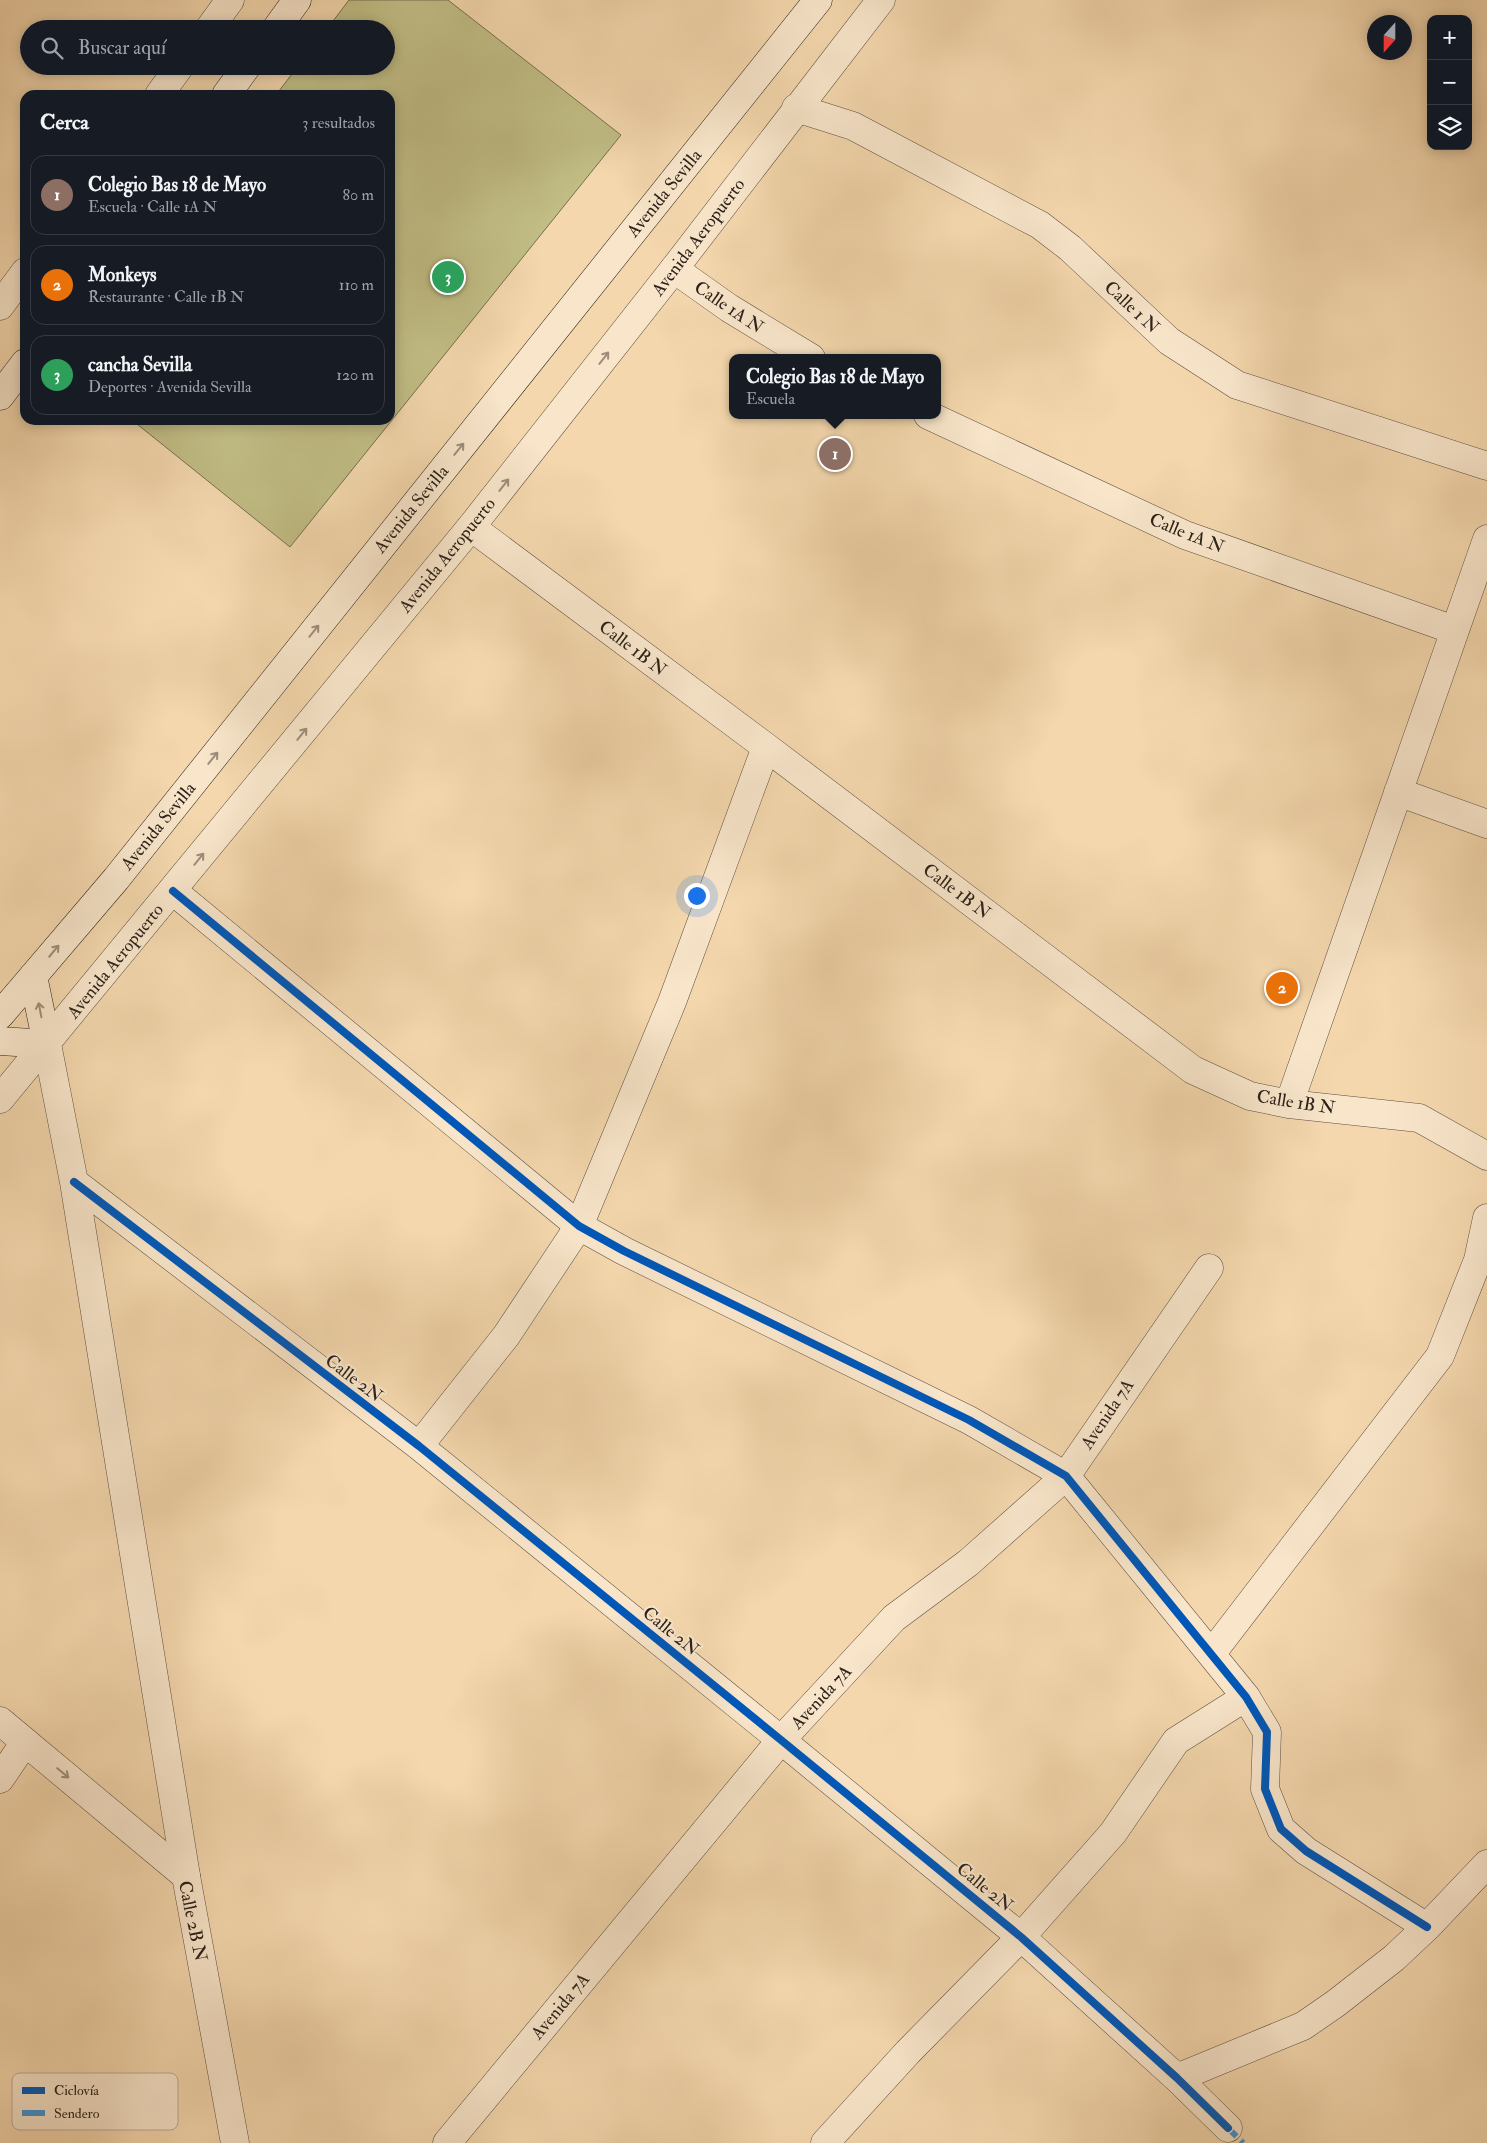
<!DOCTYPE html>
<html lang="es">
<head>
<meta charset="utf-8">
<style>
  body { margin:0; font-family:"IM FELL Double Pica",serif; background:#20242c; color:#f1f3f6 }
  .controls { position:absolute; right:15px; top:15px; display:grid; overflow:hidden; border-radius:10px; box-shadow:0 2px 12px #0003 }
  .controls button { width:45px; height:45px; display:grid; place-items:center; padding:0; border:0; border-bottom:1px solid #363941; background:#171b24; color:#f1f3f6; font:25px sans-serif }
  .compass { position:absolute; left:1367px; top:15px; width:45px; height:45px; border-radius:50%; background:#171b24; box-shadow:0 2px 12px #0003; rotate:201deg }
  .you { position:absolute; left:696px; top:895px; width:18px; height:18px; margin:-12px; border:4px solid #fff; border-radius:50%; background:#1a73e8; box-shadow:0 0 0 8px #1a73e833 }
  .badge { display:grid; place-items:center; width:32px; height:32px; border-radius:50%; background:#ea580c; color:#fff; font-size:16px; font-weight:700 }
  .pin { position:absolute; translate:-50% -50%; border:2px solid #fff; box-shadow:0 1px 5px #0006 }
  .popup { position:absolute; left:729px; top:354px; width:212px; height:65px; box-sizing:border-box; display:grid; place-content:center; border-radius:10px; background:#171b24; filter:drop-shadow(0 1px 4px #0005); font-size:16px; white-space:nowrap; color:#9ea1a6 }
  .popup b { font-size:19px; color:#f1f3f6 }
  .popup::after { content:''; position:absolute; left:50%; top:100%; margin-left:-10px; border:10px solid transparent; border-top-color:#171b24 }
  .list { margin:0; padding:0; list-style:none }
  h2 { display:flex; justify-content:space-between; align-items:center; height:65px; margin:0; padding:0 20px; font-size:21px }
  h2 small { font-size:16px; font-weight:400; color:#9ea1a6 }
  .list li { display:grid; grid-template-columns:32px 1fr auto; gap:15px; align-items:center; box-sizing:border-box; height:80px; margin:0 10px 10px; padding:0 10px; border:1px solid #363941; border-radius:15px }
  .list b { display:block; font-size:19px; white-space:nowrap }
  .list p { margin:0; font-size:16px; white-space:nowrap; color:#9ea1a6 }
  .list em { font-size:16px; font-style:normal; color:#9ea1a6 }
  .icon { flex:none; width:28px; height:28px; fill:none; stroke:currentColor; stroke-width:2; stroke-linecap:round; stroke-linejoin:round }
  .map { position:relative; flex:none; width:1487px; height:2143px; overflow:hidden }
  .search { position:absolute; background:#171b24; box-shadow:0 2px 12px #0003; left:20px; top:20px; width:375px; height:55px; display:flex; align-items:center; gap:12px; box-sizing:border-box; padding:0 18px; border-radius:28px; color:#9ea1a6; font-size:19px }
  .panel { position:absolute; background:#171b24; box-shadow:0 2px 12px #0003; left:20px; top:90px; width:375px; height:335px; border-radius:15px }
  .map>svg:first-child { display:block }
  .green { fill:#c1bd85; stroke:#766f50 }
  .lines { fill:none; stroke-linecap:round; stroke-linejoin:round }
  .minor-casing { stroke:#5d4e3f; stroke-width:29 }
  .tertiary-casing { stroke:#5d4e3f; stroke-width:29 }
  .secondary-casing { stroke:#2b211a; stroke-width:29 }
  .minor { stroke:#f8e5ca; stroke-width:28 }
  .tertiary { stroke:#f8e5ca; stroke-width:28 }
  .secondary { stroke:#f8e5ca; stroke-width:28 }
  .quiet { stroke:#3c95d4; stroke-width:6; stroke-dasharray:12 6; stroke-linecap:butt }
  .cycleway-casing { stroke:#f8e5ca; stroke-width:11 }
  .cycleway { stroke:#0057b8; stroke-width:8 }
  .oneway { stroke:#9c8d7b }
  .labels { text-anchor:middle; stroke-width:4; stroke-linejoin:round; paint-order:stroke }
  .street-label { font-size:18px; fill:#2b211a; stroke:#f8e5ca }
  .key { fill:#f8e5ca; stroke:#baaa95; stroke-width:1 }
  .key-label { font-size:14px; fill:#2b211a }
</style>
</head>
<body>
<div class="map">
<svg width="1487" height="2143" viewBox="0 0 1487 2143">
  <rect width="100%" height="100%" fill="#f4d7ad"/>
  <filter id="stains"><feTurbulence type="fractalNoise" baseFrequency=".004" numOctaves="4"/><feColorMatrix values="0 0 0 0 .2 0 0 0 0 .09 0 0 0 0 .02 0 0 0 .5 -.17"/></filter>
  <radialGradient id="worn" r=".72"><stop offset=".6" stop-color="#630" stop-opacity="0"/><stop offset="1" stop-color="#630" stop-opacity=".3"/></radialGradient>
  <path class="green" d="M349,0H448L621,135L290,547L132,420H390V95H276L298,66H386V29H327Z"/>
  <g class="lines">
    <g class="minor-casing">
      <path id="minor" d="M796,108L853,126L1040,225L1070,248L1169,341L1237,385L1487,466
        M674,269L729,308L811,358
        M928,415L1185,535L1454,630
        M471,527L766,747L1193,1070L1250,1096L1289,1104L1419,1118L1487,1156
        M1398,792L1487,824
        M173,891L579,1226L624,1251L969,1420L1066,1476L1246,1697L1267,1732L1265,1789L1281,1829L1306,1851L1427,1927
        M47,1044L74,1182L186,1876
        M1289,1104L1487,539
        M74,1182L419,1446L781,1740L1021,1937L1177,2078L1228,2128
        M419,1446L506,1336L579,1226L672,1002L766,747
        M1212,1653L1440,1356L1478,1260L1487,1218
        M0,1779L25,1742
        M1177,2078L1303,2026L1335,2004L1394,1958L1427,1927L1487,1864
        M447,2143L781,1740L894,1618L968,1563L1066,1476L1209,1268
        M825,2143L908,2052L1021,1937L1113,1833L1176,1741L1246,1697"/>
    </g>
    <g class="tertiary-casing">
      <path id="tertiary" d="M209,29L230,0
        M159,95L180,66
        M0,306L25,272
        M0,1099L471,527L674,269L881,0
        M0,1721L186,1876L235,2143"/>
    </g>
    <g class="secondary-casing">
      <path id="secondary" d="M276,29L297,0
        M226,95L247,66
        M0,396L25,363
        M0,1015L116,879L818,0
        M0,1041L47,1044L33,976"/>
    </g>
    <use href="#minor" class="minor"/>
    <use href="#tertiary" class="tertiary"/>
    <use href="#secondary" class="secondary"/>
    <path class="quiet" d="M1228,2128L1243,2143"/>
    <g class="cycleway-casing">
      <path id="cycleway" d="M173,891L579,1226L624,1251L969,1420L1066,1476L1246,1697L1267,1732L1265,1789L1281,1829L1306,1851L1427,1927
        M74,1182L419,1446L781,1740L1021,1937L1177,2078L1228,2128"/>
    </g>
    <use href="#cycleway" class="cycleway"/>
  </g>
  <defs><path id="oneway-shaft" d="M-6 0H5M1.5-3L5.5 0L1.5 3" fill="none" stroke-width="1.6" stroke-linecap="round" stroke-linejoin="round" transform="scale(1.25)"/></defs>
  <g class="oneway">
    <use href="#oneway-shaft" transform="translate(604 358) rotate(-52)"/>
    <use href="#oneway-shaft" transform="translate(459 449) rotate(-51)"/>
    <use href="#oneway-shaft" transform="translate(504 485) rotate(-52)"/>
    <use href="#oneway-shaft" transform="translate(314 631) rotate(-51)"/>
    <use href="#oneway-shaft" transform="translate(302 734) rotate(-51)"/>
    <use href="#oneway-shaft" transform="translate(213 758) rotate(-51)"/>
    <use href="#oneway-shaft" transform="translate(199 859) rotate(-51)"/>
    <use href="#oneway-shaft" transform="translate(54 951) rotate(-50)"/>
    <use href="#oneway-shaft" transform="translate(40 1010) rotate(-101)"/>
    <use href="#oneway-shaft" transform="translate(63 1773) rotate(40)"/>
  </g>
  <g class="labels">
    <g class="street-label">
      <text transform="translate(664 193) rotate(-51)" y="6">Avenida Sevilla</text>
      <text transform="translate(698 237) rotate(-53)" y="6">Avenida Aeropuerto</text>
      <text transform="translate(729 307) rotate(34)" y="6">Calle 1A N</text>
      <text transform="translate(1132 307) rotate(43)" y="6">Calle 1 N</text>
      <text transform="translate(411 509) rotate(-51)" y="6">Avenida Sevilla</text>
      <text transform="translate(1187 533) rotate(22)" y="6">Calle 1A N</text>
      <text transform="translate(447 555) rotate(-51)" y="6">Avenida Aeropuerto</text>
      <text transform="translate(633 648) rotate(37)" y="6">Calle 1B N</text>
      <text transform="translate(158 826) rotate(-51)" y="6">Avenida Sevilla</text>
      <text transform="translate(957 891) rotate(37)" y="6">Calle 1B N</text>
      <text transform="translate(115 961) rotate(-51)" y="6">Avenida Aeropuerto</text>
      <text transform="translate(1296 1102) rotate(9)" y="6">Calle 1B N</text>
      <text transform="translate(354 1378) rotate(37)" y="6">Calle 2N</text>
      <text transform="translate(1107 1414) rotate(-56)" y="6">Avenida 7A</text>
      <text transform="translate(671 1631) rotate(39)" y="6">Calle 2N</text>
      <text transform="translate(821 1697) rotate(-47)" y="6">Avenida 7A</text>
      <text transform="translate(985 1887) rotate(39)" y="6">Calle 2N</text>
      <text transform="translate(193 1921) rotate(78)" y="6">Calle 2B N</text>
      <text transform="translate(560 2006) rotate(-50)" y="6">Avenida 7A</text>
    </g>
  </g>
  <rect x="12" y="2073" width="166" height="57" rx="8" class="key"/>
  <rect x="22" y="2087" width="23" height="7" fill="#0057b8"/>
  <rect x="22" y="2110" width="23" height="6" fill="#3c95d4"/>
  <g class="key-label">
    <text x="54" y="2095">Ciclovía</text>
    <text x="54" y="2118">Sendero</text>
  </g>
  <rect width="100%" height="100%" filter="url(#stains)"/>
  <rect width="100%" height="100%" fill="url(#worn)"/>
</svg>
<div class="controls">
<button>+</button>
<button>−</button>
<button><svg class="icon" aria-label="layers" viewBox="0 0 24 24"><path d="M12 4l9 5-9 5-9-5zM3 14l9 5 9-5"/></svg></button>
</div>
<svg class="compass" viewBox="-18 -18 36 36"><path d="M0-13l5 13h-10z" fill="#e53935"/><path d="M0 13l5-13h-10z" fill="#9ea1a6"/></svg>
<div class="you"></div>
<div class="pin badge" style="left:835px;top:454px;background:#8d6e63">1</div>
<div class="popup"><b>Colegio Bas 18 de Mayo</b>Escuela</div>
<div class="pin badge" style="left:1282px;top:988px;background:#e8710a">2</div>
<div class="pin badge" style="left:448px;top:277px;background:#2e9e5b">3</div>
<div class="search"><svg class="icon" aria-label="search" viewBox="0 0 24 24"><circle cx="10" cy="10" r="6"/><path d="M15 15l6 6"/></svg>Buscar aquí</div>
<section class="panel">
<h2>Cerca<small>3 resultados</small></h2>
<ul class="list">
<li><span class="badge" style="background:#8d6e63">1</span><div><b>Colegio Bas 18 de Mayo</b><p>Escuela · Calle 1A N</p></div><em>80 m</em></li>
<li><span class="badge" style="background:#e8710a">2</span><div><b>Monkeys</b><p>Restaurante · Calle 1B N</p></div><em>110 m</em></li>
<li><span class="badge" style="background:#2e9e5b">3</span><div><b>cancha Sevilla</b><p>Deportes · Avenida Sevilla</p></div><em>120 m</em></li>
</ul>
</section>
</div>
</body>
</html>
